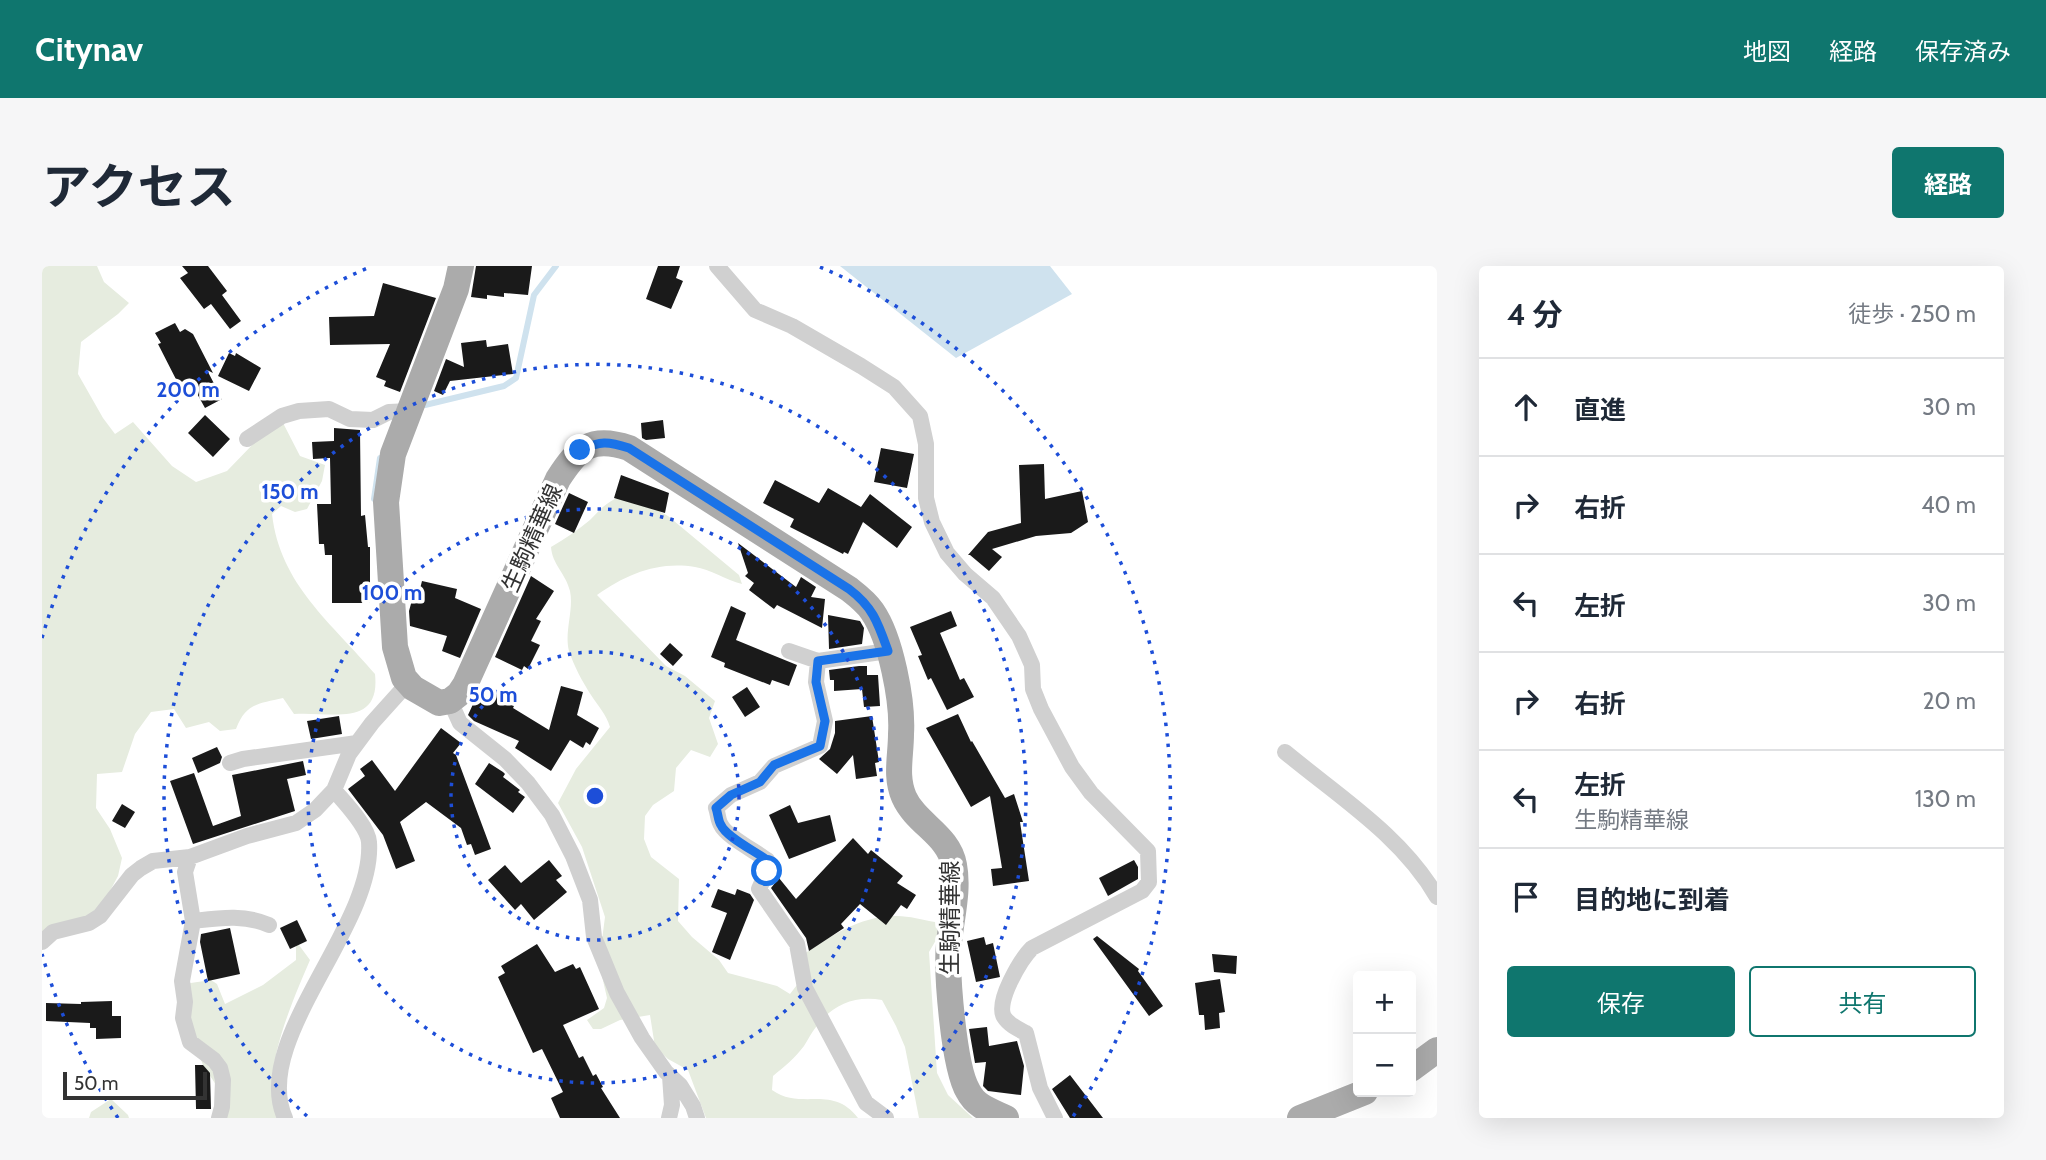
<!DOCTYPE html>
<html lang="ja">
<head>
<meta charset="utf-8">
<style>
  body { margin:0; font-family:Cabin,"Noto Sans JP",sans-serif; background:#f6f6f7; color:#1f2937 }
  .controls { position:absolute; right:21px; bottom:21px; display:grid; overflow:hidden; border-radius:7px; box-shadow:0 7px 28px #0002 }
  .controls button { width:63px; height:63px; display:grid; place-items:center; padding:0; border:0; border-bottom:2px solid #e0e1e3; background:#fff; color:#1f2937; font:35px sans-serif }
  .scale { position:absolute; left:21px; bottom:18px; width:144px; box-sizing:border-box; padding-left:7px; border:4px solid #333; border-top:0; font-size:19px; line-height:24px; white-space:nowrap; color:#333; -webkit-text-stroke:5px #fff; paint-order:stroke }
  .stop { position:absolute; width:21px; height:21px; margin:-16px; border:5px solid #1a73e8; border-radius:50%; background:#fff }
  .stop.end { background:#1a73e8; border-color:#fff; box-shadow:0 2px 7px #0008 }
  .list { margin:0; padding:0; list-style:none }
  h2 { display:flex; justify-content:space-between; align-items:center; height:91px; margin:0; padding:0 28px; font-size:30px }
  h2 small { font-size:23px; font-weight:400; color:#747a83 }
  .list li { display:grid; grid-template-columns:46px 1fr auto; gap:21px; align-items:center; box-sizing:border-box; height:98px; padding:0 28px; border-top:2px solid #e0e1e3 }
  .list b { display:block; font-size:26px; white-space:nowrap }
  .list p { margin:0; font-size:23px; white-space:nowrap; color:#747a83 }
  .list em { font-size:23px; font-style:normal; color:#747a83 }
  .actions { display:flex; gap:14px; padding:21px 28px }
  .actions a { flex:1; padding:16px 0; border:2px solid #0f766e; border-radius:7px; text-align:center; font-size:24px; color:#0f766e }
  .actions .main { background:#0f766e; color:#fff }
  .icon { flex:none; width:38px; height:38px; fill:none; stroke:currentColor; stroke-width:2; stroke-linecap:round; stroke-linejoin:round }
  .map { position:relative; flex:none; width:1395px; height:852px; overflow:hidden; border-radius:7px }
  header { display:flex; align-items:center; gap:42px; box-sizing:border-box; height:98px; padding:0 35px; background:#0f766e; color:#fff }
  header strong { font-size:33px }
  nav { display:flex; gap:38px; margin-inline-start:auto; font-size:24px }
  .intro { display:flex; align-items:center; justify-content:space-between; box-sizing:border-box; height:168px; padding:0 42px }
  h1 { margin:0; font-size:49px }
  .button { padding:18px 32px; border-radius:7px; background:#0f766e; color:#fff; font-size:24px; font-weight:700 }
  main { display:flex; gap:42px; padding:0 42px }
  aside { flex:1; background:#fff; border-radius:7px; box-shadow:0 7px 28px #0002 }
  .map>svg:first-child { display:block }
  .green { fill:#e6ecdf }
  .water { fill:#cfe2ee }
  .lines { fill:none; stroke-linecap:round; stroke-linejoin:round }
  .stream { stroke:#cfe2ee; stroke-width:6 }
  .building { fill:#1a1a1a }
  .minor { stroke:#d0d0d0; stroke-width:16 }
  .primary { stroke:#ababab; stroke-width:26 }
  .route { stroke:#1a73e8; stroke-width:9 }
  .ring { fill:none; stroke:#1d4ed8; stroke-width:3.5; stroke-dasharray:3.5 7 }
  .labels { text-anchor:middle; stroke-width:7; stroke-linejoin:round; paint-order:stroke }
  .street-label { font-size:23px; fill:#333; stroke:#fff }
  .centre { fill:#1d4ed8; stroke:#fff; stroke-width:3.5 }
  .ring-label { font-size:21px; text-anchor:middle; font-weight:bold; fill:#1d4ed8; stroke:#fff; stroke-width:7; stroke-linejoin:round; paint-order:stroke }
</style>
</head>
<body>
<header>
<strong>Citynav</strong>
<nav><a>地図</a><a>経路</a><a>保存済み</a></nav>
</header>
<div class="intro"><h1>アクセス</h1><a class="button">経路</a></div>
<main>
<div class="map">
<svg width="1395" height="852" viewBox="0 0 1395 852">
  <rect width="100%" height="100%" fill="#fff"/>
  <path class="green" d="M0,0H55L62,16L87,37L76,48L39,76L36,108L61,152L73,168L91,156L130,200L154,216L185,205L215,174L240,155L258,190L283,199L280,215L265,243L253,246L239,240L230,248C238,319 290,357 333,408C339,463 287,445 252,448L241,432C216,438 204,437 194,463L178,465L167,456L144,462L132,443L109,446L93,468L80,506L55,508L54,542L68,563L80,592L76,610L49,660L0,676Z
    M575,232L608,240L626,250L697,309L700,318C684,314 668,303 653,301C616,295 585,308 555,329L624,400L643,410L673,435L667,452L676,478L668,491L649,484L634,502L632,525L611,539L603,550L602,573L609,591L637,613L636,655L650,671L677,694L686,707L735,720L748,728L761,711L759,690C787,671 819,649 855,650C867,650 881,654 893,656L897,669L887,686L895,807L906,829L931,852H877L863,781L854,760L840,734C812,729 790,739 774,761C769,767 766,774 762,780C753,792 742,801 731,810L730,824C759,845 790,818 816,852H664L646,804L626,793L613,781L608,749L578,754L559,763H551L545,754L562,742L565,732L557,697L563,651L540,581L516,537L534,503L568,461C564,448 556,440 549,429C540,415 532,400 527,385C522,366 532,344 528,325C524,308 510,298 509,281C523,273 536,264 548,254C557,245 562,238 575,232Z
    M254,675L268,694C252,732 214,814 238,852H177L178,825L161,799L143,752L142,718L169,714L175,718L183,738L221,719L254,694Z
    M69,833L86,849L87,852H47L49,846Z"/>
  <path class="water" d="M798,0H1008L1030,28L914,92Z"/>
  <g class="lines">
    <path class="stream" d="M383,139L462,120L474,112L492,29L514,0
      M332,233L338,192"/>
  </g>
  <path class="building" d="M140,0H166L185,25L180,29L199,55L188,63L169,38L162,43L138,12L146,7Z
    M434,0H490L486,29L462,27V31L445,29V33L429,31Z
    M616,0H638L634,12L641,15L629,43L604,33Z
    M341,17L394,32L358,126L342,120L344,115L334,111L348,78L288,79L287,51L332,50Z
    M133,57L138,66L143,63L151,68L171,107L165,104L180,133L163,142L153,124L142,129L116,78L119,77L113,67Z
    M444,74L445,81L466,78L471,108L408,115L401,129L392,125L404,93L422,101L419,77Z
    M187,87L193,90L194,87L219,102L207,125L176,110Z
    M163,149L188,173L171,191L146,167Z
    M621,154L623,172L604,174L600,172L599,157Z
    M292,162L318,164L319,250L323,249L326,281H328V337H290V289H283L282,278H277L275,238H289L288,192L271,193L270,176L292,175Z
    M839,182L872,188L865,222L832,216Z
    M1002,198L1003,233L1040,225L1046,256L1029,267L994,270L950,283L960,291L947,305L928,289H926L946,266L979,257L977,199Z
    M579,209L627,227L623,247L572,232Z
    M733,214L777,237L786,222L819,241L828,228L870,261L855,282L821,256L806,288L802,286L801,288L748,261L752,253L721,237Z
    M527,227L546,236L532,267L513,258Z
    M696,277L754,321L759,311L774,321L769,331L783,333L780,362L735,339L732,343L707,324L712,317L703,310L706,307Z
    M489,310L512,325L494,353L499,355L489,375L498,379L486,403L482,400L480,404L453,391Z
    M380,315L415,323L413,332L439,343L418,392L400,385L405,370L368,360L367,345L370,334L375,335Z
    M689,340L704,347L694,374L755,399L747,420L730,414L728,419L682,401L683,397L669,391Z
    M909,345L915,360L898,367L918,414L922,412L932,431L905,444L889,412L886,414L876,390L880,389L868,361Z
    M786,349L818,355L822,362L820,378L787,383Z
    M628,377L641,389L631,400L618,388Z
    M817,400H825V409H836L838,440L822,441L820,423L792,425V414H788L787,404Z
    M519,420L541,426L535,449L557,462L548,479L544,476L541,482L528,474L509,505L473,482L477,475L432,455L426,449L439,421L460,430L458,434L472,440L471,442L507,464Z
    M705,421L718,441L703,451L690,431Z
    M916,448L929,476L930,475L963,532L972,528L981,556H978L987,615L951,620L949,603L960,602L948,530L929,541L884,462Z
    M297,450L300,468L269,473L265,455Z
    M830,450L837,496L833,497L835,510L814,513L811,489L795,508L777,493L788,483L793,467V455Z
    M399,462L419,477L411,487L414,489L449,583L433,589L429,578L425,579L419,562L384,536L358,556L373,595L354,603L341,569L306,523L323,510L318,503L330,494L353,525Z
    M175,481L180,491L178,497L156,507L150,492Z
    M261,495L264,509L245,513L253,545L151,578L128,515L152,507L171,560L199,550L190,509Z
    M447,497L461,506L463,508L461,511L478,524L476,526L483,531L471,547L433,518Z
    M80,538L93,546L83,562L70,555Z
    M748,539L756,557L788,549L794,575L747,593L727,549Z
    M811,572L826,588L829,584L861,610L855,617L874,629L865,643L859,639L844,659L818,638L799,658L802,662L767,685L764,672L729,622L737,612L754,633Z
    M507,594L520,610L514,614L525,626L492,654L479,638L473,644L446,614L463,599L479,617Z
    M1092,594L1096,601V613L1066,630L1057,612Z
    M676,623L693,629L695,623L708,628L712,634L688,694L670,686L685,647L669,641Z
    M255,654L265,675L248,683L238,662Z
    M188,662L198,708L166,715L158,676L159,668Z
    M1055,670L1097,703L1096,705L1121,740L1107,750L1051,673Z
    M942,671L944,679L951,677L958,711L934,716L925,675Z
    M495,678L513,706L531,698L534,703L538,701L557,743L521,759L537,792L541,790L551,810L554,808L561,821L559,822L578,852H518L509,832L521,826L500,783L491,787L456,711L463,707L459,700Z
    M1170,688L1195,690L1194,708L1172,706Z
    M1178,713L1183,746L1177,747L1178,762L1163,764L1162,749H1157L1153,717Z
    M70,735V750H79V772L54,773V762H48V757L4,755V737L39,738V736Z
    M945,761L947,780L975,775L982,800L979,829L946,825L941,820L944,796L933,797L927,763Z
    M153,799H161L168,807L169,843H154Z
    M1028,809L1061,852H1028L1010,823Z"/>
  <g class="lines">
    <path class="minor" d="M675,0L713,44L750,60L819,100L852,121L878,150L884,178V232L890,256L905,287L923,308L951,332L977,370L990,399L991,423L999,443L1030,501L1049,527L1106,585L1107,616L1100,625L990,682C979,693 953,736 962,751C967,759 976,763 984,767L998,822L1013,852
      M205,173L240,150L257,145L287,143L308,153L331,154L347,146L368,145
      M747,385L776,395L846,385
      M776,395L774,416L783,455L778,480L732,500L718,516L689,529L674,542C676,547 676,555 679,559C684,570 713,585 725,594V605L717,623L755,678L763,722L824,837L844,852
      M408,435L418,457L463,493L486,517L510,549L531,590L548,634L552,671L575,727L600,772L624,806L638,819L651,840L655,852
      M1243,486C1296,530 1360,570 1395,631
      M188,497L201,493L315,477
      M151,655C177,652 202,648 227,659
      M0,676L11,666L47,657L58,650L90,609L99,602L111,595L148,591
      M177,852L180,841L181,814L178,802L172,794L148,776L141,752L143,736L140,715L151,655L143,606L148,591L205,570L254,557L273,544L292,524L307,488L330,457L366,417
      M243,852C208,775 333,660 327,576C326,560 302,536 292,524
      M627,852L630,839L628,810"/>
    <path class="primary" d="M419,0L414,23L351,188L344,236L353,381L362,412L371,422L397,437L408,435L417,428L423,419L516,213C536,182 549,169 587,182L807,323C816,330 824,336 830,345C849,372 861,436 859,468C859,490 853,510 862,531C874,558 907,569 912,599C917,625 909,652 907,678C904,707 912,802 926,825C934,841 949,845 964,852
      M1369,803L1395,784
      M1258,852L1323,826"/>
  </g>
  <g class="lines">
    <path class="route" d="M538,184C559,175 565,175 587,182L807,323C831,341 836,357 846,385L776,395L774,416L783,455L778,480L732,499L718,516L689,529L674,542C676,547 676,555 679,559C684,571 713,585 725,594V605"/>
  </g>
  <g class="ring">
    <circle cx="553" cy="530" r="144"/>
    <circle cx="553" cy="530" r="287"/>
    <path d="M265 850A431 431 0 1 1 841 850"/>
    <path d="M76 852A575 575 0 0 1 0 688M0 372A575 575 0 0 1 328 1M778 1A575 575 0 0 1 1030 852"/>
  </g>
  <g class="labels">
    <g class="street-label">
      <text transform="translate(490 272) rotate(-66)" y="8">生駒精華線</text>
      <text transform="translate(908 652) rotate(-90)" y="8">生駒精華線</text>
    </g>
  </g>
  <circle cx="553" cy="530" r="10" class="centre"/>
  <g class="ring-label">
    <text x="146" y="131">200 m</text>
    <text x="248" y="233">150 m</text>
    <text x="350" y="334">100 m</text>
    <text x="451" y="436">50 m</text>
  </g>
</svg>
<div class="controls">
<button>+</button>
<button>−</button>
</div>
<div class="scale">50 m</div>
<div class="stop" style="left:725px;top:605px"></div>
<div class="stop end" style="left:538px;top:184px"></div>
</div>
<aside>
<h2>4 分<small>徒歩 · 250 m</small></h2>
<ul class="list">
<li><svg class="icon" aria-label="ahead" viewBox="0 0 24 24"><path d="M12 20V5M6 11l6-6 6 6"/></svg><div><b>直進</b></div><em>30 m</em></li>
<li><svg class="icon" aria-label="right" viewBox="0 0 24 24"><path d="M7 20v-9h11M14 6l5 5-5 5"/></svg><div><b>右折</b></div><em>40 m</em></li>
<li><svg class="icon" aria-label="left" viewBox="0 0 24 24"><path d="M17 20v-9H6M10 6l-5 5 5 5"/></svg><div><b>左折</b></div><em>30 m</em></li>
<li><svg class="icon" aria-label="right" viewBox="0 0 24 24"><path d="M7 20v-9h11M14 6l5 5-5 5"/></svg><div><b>右折</b></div><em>20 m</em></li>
<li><svg class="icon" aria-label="left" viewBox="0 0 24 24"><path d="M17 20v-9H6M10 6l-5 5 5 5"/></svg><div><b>左折</b><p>生駒精華線</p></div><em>130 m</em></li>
<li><svg class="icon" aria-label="arrive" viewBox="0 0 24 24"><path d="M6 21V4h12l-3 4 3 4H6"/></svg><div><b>目的地に到着</b></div></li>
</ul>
<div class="actions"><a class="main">保存</a><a>共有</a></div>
</aside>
</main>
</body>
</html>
